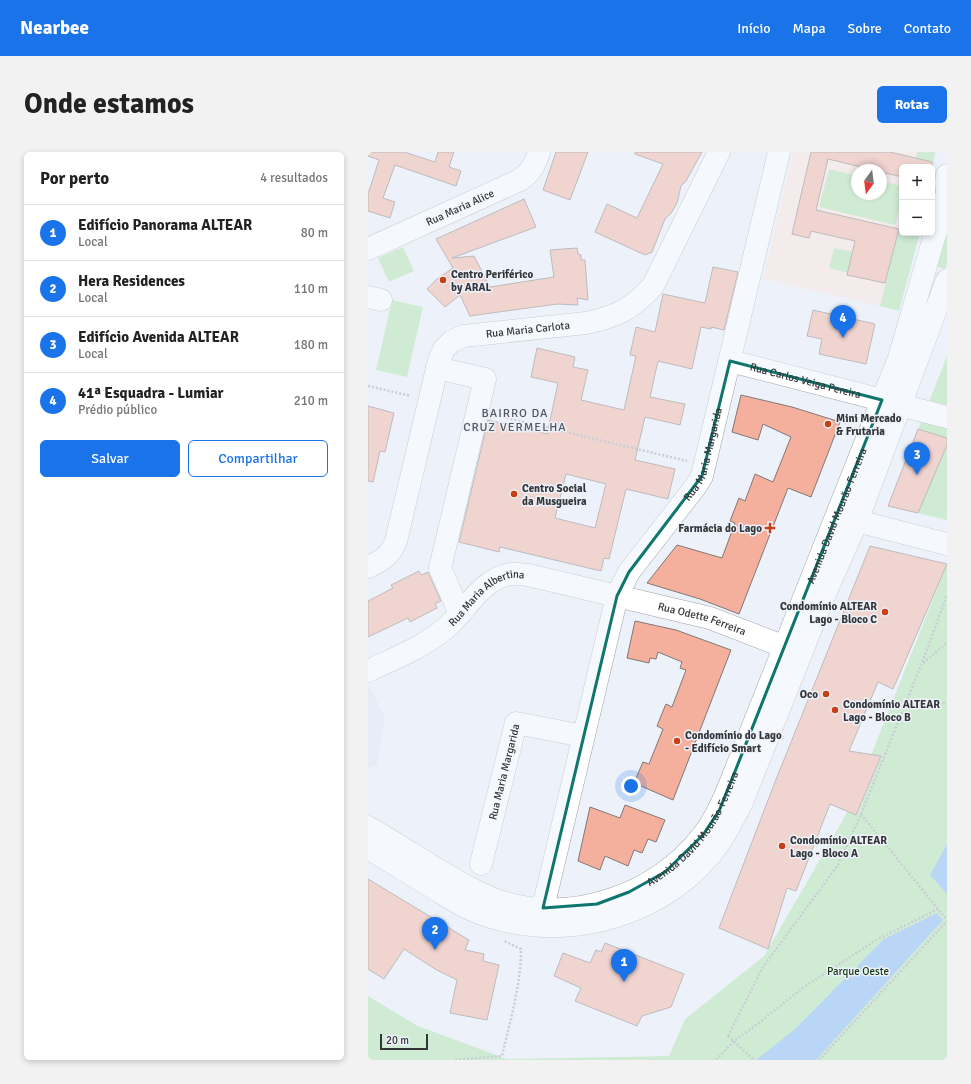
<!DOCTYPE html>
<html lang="pt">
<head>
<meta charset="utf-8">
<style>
  body { margin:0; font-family:Signika,sans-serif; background:#f2f2f2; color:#222 }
  .controls { position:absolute; right:12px; top:12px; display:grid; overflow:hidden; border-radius:6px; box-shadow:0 2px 6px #0003 }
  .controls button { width:36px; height:36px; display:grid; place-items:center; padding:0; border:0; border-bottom:1px solid #e0e0e0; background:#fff; color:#222; font:20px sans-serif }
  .compass { position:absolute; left:483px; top:12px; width:36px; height:36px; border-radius:50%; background:#fff; box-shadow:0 2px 6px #0003; rotate:194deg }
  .scale { position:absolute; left:12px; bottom:10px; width:48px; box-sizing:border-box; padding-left:4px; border:2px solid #333538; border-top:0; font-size:11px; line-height:14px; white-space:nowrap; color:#333538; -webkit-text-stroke:3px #edf2fa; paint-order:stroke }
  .you { position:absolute; left:263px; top:634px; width:14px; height:14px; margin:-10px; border:3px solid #fff; border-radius:50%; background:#1a73e8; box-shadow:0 0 0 6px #1a73e833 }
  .badge { display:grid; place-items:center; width:26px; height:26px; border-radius:50%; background:#1a73e8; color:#fff; font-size:13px; font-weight:700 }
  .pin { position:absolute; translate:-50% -33px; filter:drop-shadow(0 1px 2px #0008) }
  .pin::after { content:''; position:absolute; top:21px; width:14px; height:12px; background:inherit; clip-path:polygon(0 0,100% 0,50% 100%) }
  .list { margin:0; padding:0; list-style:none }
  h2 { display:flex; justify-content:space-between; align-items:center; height:52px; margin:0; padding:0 16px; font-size:17px }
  h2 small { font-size:13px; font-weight:400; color:#767676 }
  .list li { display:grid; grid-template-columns:26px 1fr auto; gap:12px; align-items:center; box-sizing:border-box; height:56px; padding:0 16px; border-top:1px solid #e0e0e0 }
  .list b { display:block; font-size:15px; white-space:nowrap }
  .list p { margin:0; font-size:13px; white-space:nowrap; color:#767676 }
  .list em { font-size:13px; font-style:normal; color:#767676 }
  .actions { display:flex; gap:8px; padding:12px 16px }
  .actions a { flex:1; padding:9px 0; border:1px solid #1a73e8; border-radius:6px; text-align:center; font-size:14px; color:#1a73e8 }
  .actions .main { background:#1a73e8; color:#fff }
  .map { position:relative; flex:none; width:579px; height:908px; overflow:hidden; border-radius:6px }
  header { display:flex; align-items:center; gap:24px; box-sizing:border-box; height:56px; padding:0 20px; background:#1a73e8; color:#fff }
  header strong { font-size:19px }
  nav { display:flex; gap:22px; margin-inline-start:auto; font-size:14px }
  .intro { display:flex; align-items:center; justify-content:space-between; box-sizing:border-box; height:96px; padding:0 24px }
  h1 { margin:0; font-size:28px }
  .button { padding:10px 18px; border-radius:6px; background:#1a73e8; color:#fff; font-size:14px; font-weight:700 }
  main { display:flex; gap:24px; padding:0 24px }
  aside { flex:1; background:#fff; border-radius:6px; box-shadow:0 2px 6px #0003 }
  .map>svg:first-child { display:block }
  .built { fill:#dde6f4 }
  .education { fill:#fbe2db; fill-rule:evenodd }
  .green { fill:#aee3a6 }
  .water { fill:#7cb3f1 }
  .building { fill:#f4af9d; stroke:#817875; fill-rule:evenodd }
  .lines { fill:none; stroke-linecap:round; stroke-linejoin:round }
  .minor-casing { stroke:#9ea3aa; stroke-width:23 }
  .path { stroke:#9ea2a8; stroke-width:2.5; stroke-dasharray:2 2; stroke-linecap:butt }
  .minor { stroke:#fff; stroke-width:22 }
  .path-bridge { stroke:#9ea2a8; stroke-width:2.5; stroke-dasharray:2 2; stroke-linecap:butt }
  .marked { fill:none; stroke:#0f766e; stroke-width:3; stroke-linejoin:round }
  .poi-dot { fill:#c83f14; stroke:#edf2fa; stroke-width:1.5 }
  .labels { text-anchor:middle; stroke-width:3; stroke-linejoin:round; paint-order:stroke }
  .street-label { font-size:11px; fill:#333538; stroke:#edf2fa }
  .poi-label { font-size:11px; font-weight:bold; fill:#333538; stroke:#edf2fa; text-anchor:start }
  .park-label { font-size:11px; fill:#143a0f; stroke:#edf2fa }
  .neighbourhood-label { font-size:12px; letter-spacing:1px; fill:#52565d; stroke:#edf2fa }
</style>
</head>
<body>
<header>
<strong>Nearbee</strong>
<nav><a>Início</a><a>Mapa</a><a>Sobre</a><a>Contato</a></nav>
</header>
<div class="intro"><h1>Onde estamos</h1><a class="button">Rotas</a></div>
<main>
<aside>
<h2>Por perto<small>4 resultados</small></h2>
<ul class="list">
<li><span class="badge">1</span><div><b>Edifício Panorama ALTEAR</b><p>Local</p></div><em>80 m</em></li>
<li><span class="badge">2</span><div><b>Hera Residences</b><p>Local</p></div><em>110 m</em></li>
<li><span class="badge">3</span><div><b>Edifício Avenida ALTEAR</b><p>Local</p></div><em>180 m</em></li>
<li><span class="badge">4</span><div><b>41ª Esquadra - Lumiar</b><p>Prédio público</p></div><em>210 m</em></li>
</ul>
<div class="actions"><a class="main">Salvar</a><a>Compartilhar</a></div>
</aside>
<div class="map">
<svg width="579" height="908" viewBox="0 0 579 908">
  <rect width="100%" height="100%" fill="#edf2fa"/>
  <path class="built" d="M1,533L17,566L9,613L0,616V534Z"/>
  <path class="education" d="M425,0H549L546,15H534V64L512,154L395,127ZM489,18H513V42H489Z"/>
  <path class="green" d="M549,0H567L564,23V15H546Z
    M461,17L489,24V42H513V29L534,34V45L527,73L451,55Z
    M579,63V112L577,117L566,114Z
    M534,64V81H552L531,159L512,154Z
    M35,95L46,119L21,130L10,106Z
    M466,96L486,100L481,121L461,116Z
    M24,148L55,155L39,225L8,218Z
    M579,204V368L520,354Z
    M579,412V908H0V844L50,874L139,907L301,904L317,867L396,804L480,659L489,662L513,605L503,603Z"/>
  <path class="water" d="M579,692V742L562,723Z
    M569,761L575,768L448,908H388L426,878L516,787Z"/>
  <path class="building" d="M0,0H36L67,10L70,0H86L81,15L93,19L88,34L27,13L15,46L27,50L22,66L0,59V42L11,8L0,4Z
    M188,0H220L202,48L175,38Z
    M267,0H334L318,29L313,34L309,51L304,60L297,67L284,100L277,103L227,80L239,52L269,66L295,12L267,2Z
    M443,0H522L564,10V15H534V25L513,20V18H506L460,7L448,58L531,77L517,131L479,123L487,89L443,79L441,86L424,82Z
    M156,47L168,75L84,106L106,104L122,135L186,125L182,98L209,96L210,102L213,103V108H217L220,148L209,146L210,153L189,152L102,164L92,143L77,155L59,137L69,127L85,116L68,87Z
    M345,115L370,120L356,178L343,175V177L333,175L324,217L290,209L282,245L317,252L312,273L277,265L267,308L307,317L300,347L258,337L241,407L236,406L233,419L132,395L131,400L91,390L120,268L179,282L190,231L163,225L169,196L207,205L205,215L220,218L213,248L256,258L268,204L262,203L268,175L287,180L295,142L337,151ZM198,322L238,332L227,376L187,366Z
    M445,158L507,172L498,212L451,202L454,187L439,184Z
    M373,243L424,255L472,270L443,345L420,336L371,462L332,447L279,431L309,393L354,406L367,371L362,369L371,346L377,349L387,322L405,330L423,285L395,272L390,288L364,280Z
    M0,254L26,261L17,300L12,299L5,330L0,329Z
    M550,277L579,286V293L550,361L520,354Z
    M502,394L579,412L525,537L510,530L481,599L513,604L488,663L462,652L428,739L419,736L400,797L351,776L407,630Z
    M51,419L53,423L60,420L73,449L67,452L69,456L42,470L40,466L0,485V449L25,436L23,433Z
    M267,469L308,478L363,498L305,648L266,631L275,610L281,612L295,577L289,574L295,559L298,552L304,555L318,518L312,516L314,510L290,500L288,507L282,506L281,511L259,506Z
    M257,653L297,668L288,690L280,687L274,701L266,698L260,714L237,704L232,718L210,709L222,655L252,666Z
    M0,727L101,788L97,798L116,802L115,809L131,813L119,868L82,861L89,828L67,817L36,797L16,827L0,817Z
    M237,791L316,822L303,855L274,864L269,874L207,849L213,836L186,824L195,801L222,811L228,798L233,800Z"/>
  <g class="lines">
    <g class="minor-casing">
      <g id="minor">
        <path d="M579,23L578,30L579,41"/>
        <path id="s1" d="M0,97L152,28C163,20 167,13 171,0"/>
        <path d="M0,145L13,148"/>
        <path id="s2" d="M362,209L514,248"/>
        <path d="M69,216L117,227L72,416L92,462"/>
        <path d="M532,253L579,265"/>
        <path d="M489,369L579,392"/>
        <path id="s3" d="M0,415C15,408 22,404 28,389L71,208L76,197L84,189L96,184L218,171C248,165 264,157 285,134L351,0"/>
        <path id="s4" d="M0,519C25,507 51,497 73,480C98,462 109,429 142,422C148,421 155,423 160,423L342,466L430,500"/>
        <path id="s5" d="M0,675C21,687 41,700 62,713C84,726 106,740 131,749C205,773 288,743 335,683C348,666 356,647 364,627L531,206L579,41"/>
        <path d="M0,696C21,709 43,722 64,735C77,743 90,752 104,758C184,793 287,770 343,702C356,686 365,668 374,650L456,444L489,369L579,128"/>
        <path id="s6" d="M113,712L148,571L215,584"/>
        <path id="s7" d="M175,756L249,444L261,420L328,334L334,324L411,0"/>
      </g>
    </g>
    <path class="path" d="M0,234L43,244
      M127,263L319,309
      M555,511L579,491
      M535,555L579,551
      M493,662L554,511L579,443
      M360,884L395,815L470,713L493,662L579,768
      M0,908H3
      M87,908L134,904C142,869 153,833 153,797L136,789
      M348,908L366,889L383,877L436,835L510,787L570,757
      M451,908L579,769"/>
    <use href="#minor" class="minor"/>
    <path class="path-bridge" d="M360,884L386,908"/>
  </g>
  <path d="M0 0H579V908H0ZM362,209L514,248L364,627L351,659L335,683L297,720L261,740L229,752L175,756L249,444L261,420L334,324Z" fill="#edf2fa" fill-opacity=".55" fill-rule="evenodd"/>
  <path class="marked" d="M362,209L514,248L364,627L351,659L335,683L297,720L261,740L229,752L175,756L249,444L261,420L334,324Z"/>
  <g class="poi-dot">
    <circle cx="75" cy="128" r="4"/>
    <circle cx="460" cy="272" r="4"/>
    <circle cx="146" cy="342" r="4"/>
    <path d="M400 370h4v4h4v4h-4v4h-4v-4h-4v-4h4z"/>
    <circle cx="517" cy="460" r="4"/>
    <circle cx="458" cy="542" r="4"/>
    <circle cx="467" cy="558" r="4"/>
    <circle cx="309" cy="589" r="4"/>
    <circle cx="414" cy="694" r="4"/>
  </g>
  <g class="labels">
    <g class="street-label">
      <text dy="4" stroke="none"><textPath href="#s1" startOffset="101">Rua Maria Alice</textPath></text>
      <text dy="4" stroke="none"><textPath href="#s3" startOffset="326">Rua Maria Carlota</textPath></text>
      <text dy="4" stroke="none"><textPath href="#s2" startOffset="78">Rua Carlos Veiga Pereira</textPath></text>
      <text dy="4" stroke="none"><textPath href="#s7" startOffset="489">Rua Maria Margarida</textPath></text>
      <text dy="4" stroke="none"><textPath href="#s5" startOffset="725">Avenida David Mourão-Ferreira</textPath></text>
      <text dy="4" stroke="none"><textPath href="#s4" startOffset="142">Rua Maria Albertina</textPath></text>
      <text dy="4" stroke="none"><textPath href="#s4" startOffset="372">Rua Odette Ferreira</textPath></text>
      <text dy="4" stroke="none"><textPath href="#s6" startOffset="95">Rua Maria Margarida</textPath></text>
      <text dy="4" stroke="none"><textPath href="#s5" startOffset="377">Avenida David Mourão-Ferreira</textPath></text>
    </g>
    <g class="poi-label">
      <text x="83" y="126">Centro Periférico<tspan x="83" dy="13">by ARAL</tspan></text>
      <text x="468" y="270">Mini Mercado<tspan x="468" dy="13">&amp; Frutaria</tspan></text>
      <text x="154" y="340">Centro Social<tspan x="154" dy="13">da Musgueira</tspan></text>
      <text x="394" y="380" text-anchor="end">Farmácia do Lago</text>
      <text x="509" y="458" text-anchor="end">Condomínio ALTEAR<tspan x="509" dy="13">Lago - Bloco C</tspan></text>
      <text x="450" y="546" text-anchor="end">Oco</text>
      <text x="475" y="556">Condomínio ALTEAR<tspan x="475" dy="13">Lago - Bloco B</tspan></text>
      <text x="317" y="587">Condomínio do Lago<tspan x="317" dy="13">- Edifício Smart</tspan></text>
      <text x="422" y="692">Condomínio ALTEAR<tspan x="422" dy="13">Lago - Bloco A</tspan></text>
    </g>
    <g class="park-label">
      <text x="490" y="823">Parque Oeste</text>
    </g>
    <g class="neighbourhood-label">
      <text x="147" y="265">BAIRRO DA<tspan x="147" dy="14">CRUZ VERMELHA</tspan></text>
    </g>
  </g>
</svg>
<div class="controls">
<button>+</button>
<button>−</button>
</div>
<svg class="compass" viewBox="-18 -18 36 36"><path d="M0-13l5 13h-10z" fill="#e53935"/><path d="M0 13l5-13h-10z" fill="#767676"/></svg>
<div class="scale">20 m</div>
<div class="you"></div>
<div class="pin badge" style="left:256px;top:830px">1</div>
<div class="pin badge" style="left:67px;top:798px">2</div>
<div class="pin badge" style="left:549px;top:323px">3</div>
<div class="pin badge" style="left:475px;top:186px">4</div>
</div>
</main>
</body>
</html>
